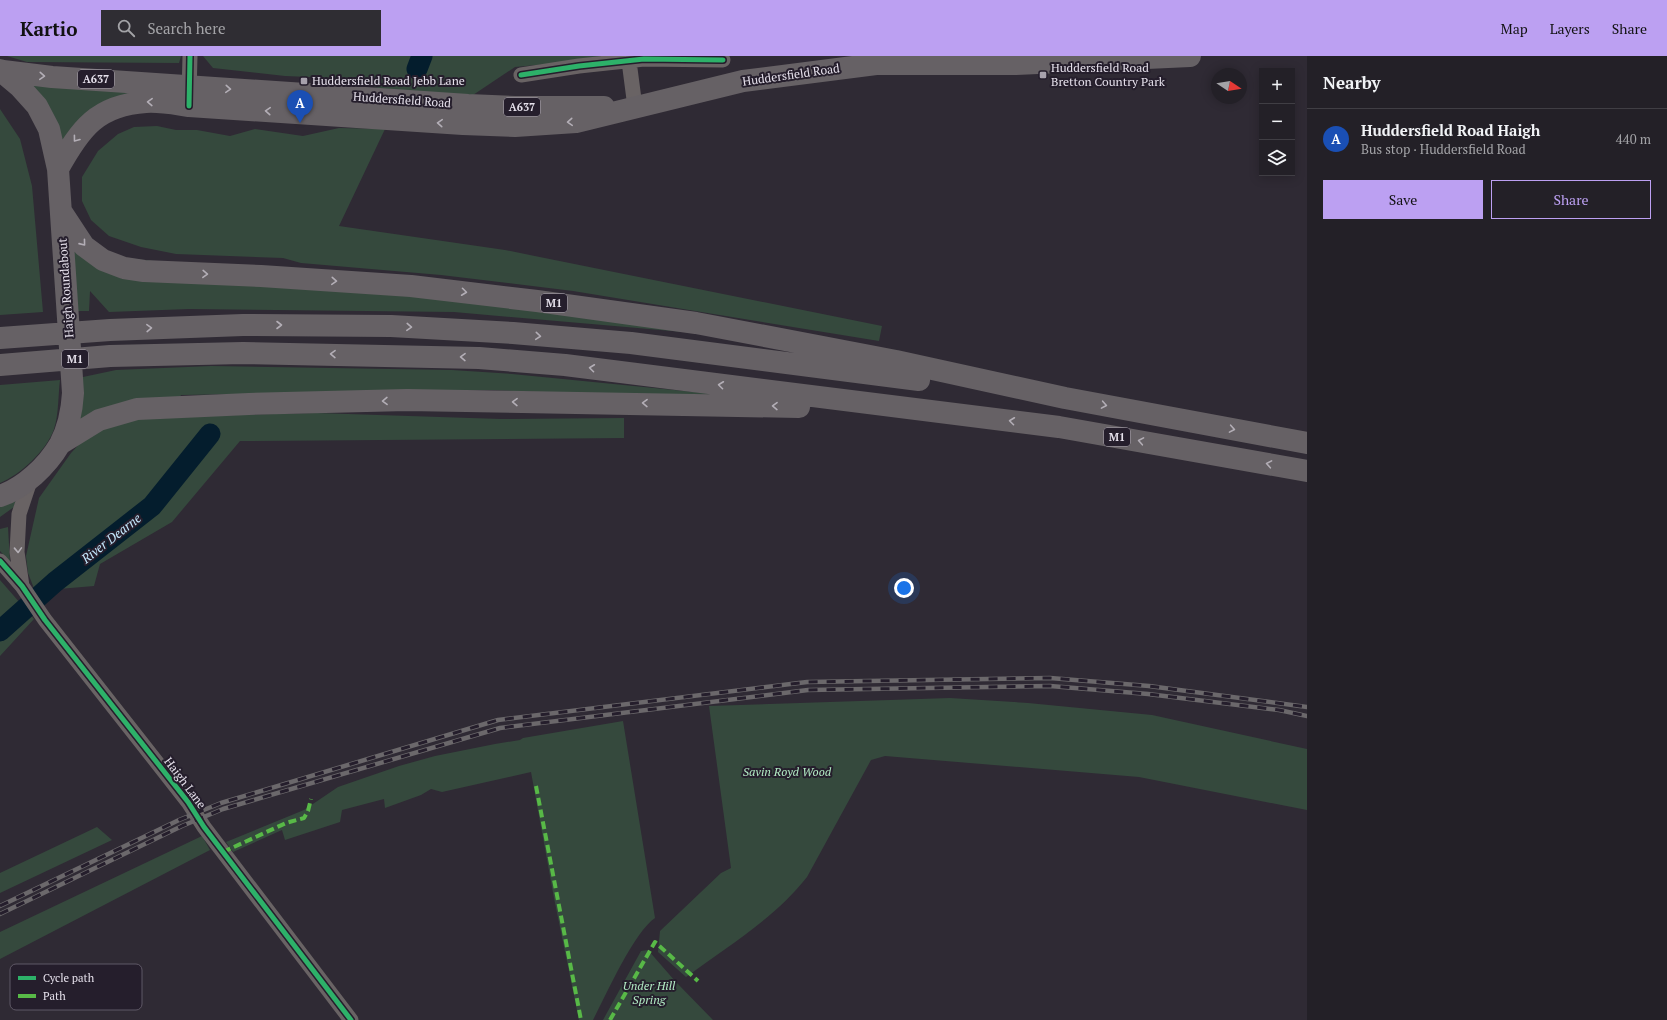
<!DOCTYPE html>
<html lang="en">
<head>
<meta charset="utf-8">
<style>
  body { margin:0; font-family:"PT Serif",serif; background:#2f2d33; color:#f1f3f6 }
  .controls { position:absolute; right:12px; top:12px; display:grid; overflow:hidden; border-radius:0px; box-shadow:0 2px 10px #0003 }
  .controls button { width:36px; height:36px; display:grid; place-items:center; padding:0; border:0; border-bottom:1px solid #403e44; background:#232027; color:#f1f3f6; font:20px sans-serif }
  .compass { position:absolute; left:1211px; top:12px; width:36px; height:36px; border-radius:50%; background:#232027; box-shadow:0 2px 10px #0003; rotate:102deg }
  .you { position:absolute; left:904px; top:532px; width:14px; height:14px; margin:-10px; border:3px solid #fff; border-radius:50%; background:#1a73e8; box-shadow:0 0 0 6px #1a73e833 }
  .badge { display:grid; place-items:center; width:26px; height:26px; border-radius:50%; background:#bca0f2; color:#fff; font-size:13px; font-weight:700 }
  .pin { position:absolute; translate:-50% -33px; filter:drop-shadow(0 1px 2px #0008) }
  .pin::after { content:''; position:absolute; top:21px; width:14px; height:12px; background:inherit; clip-path:polygon(0 0,100% 0,50% 100%) }
  .list { margin:0; padding:0; list-style:none }
  h2 { display:flex; justify-content:space-between; align-items:center; height:52px; margin:0; padding:0 16px; font-size:17px }
  h2 small { font-size:13px; font-weight:400; color:#a3a3a7 }
  .list li { display:grid; grid-template-columns:26px 1fr auto; gap:12px; align-items:center; box-sizing:border-box; height:60px; padding:0 16px; border-top:1px solid #403e44 }
  .list b { display:block; font-size:15px; white-space:nowrap }
  .list p { margin:0; font-size:13px; white-space:nowrap; color:#a3a3a7 }
  .list em { font-size:13px; font-style:normal; color:#a3a3a7 }
  .actions { display:flex; gap:8px; padding:12px 16px }
  .actions a { flex:1; padding:9px 0; border:1px solid #bca0f2; border-radius:0px; text-align:center; font-size:14px; color:#bca0f2 }
  .actions .main { background:#bca0f2; color:#111 }
  .icon { flex:none; width:22px; height:22px; fill:none; stroke:currentColor; stroke-width:2; stroke-linecap:round; stroke-linejoin:round }
  .map { position:relative; flex:none; width:1307px; height:964px; overflow:hidden }
  header { display:flex; align-items:center; gap:24px; box-sizing:border-box; height:56px; padding:0 20px; background:#bca0f2; color:#111 }
  header strong { font-size:19px }
  nav { display:flex; gap:22px; margin-inline-start:auto; font-size:14px }
  .search { width:280px; height:36px; background:#2f2d33; display:flex; align-items:center; gap:10px; box-sizing:border-box; padding:0 14px; border-radius:0px; color:#a3a3a7; font-size:15px }
  main { display:flex }
  aside { flex:1; background:#232027 }
  .map>svg:first-child { display:block }
  .green { fill:#35493d }
  .lines { fill:none; stroke-linecap:round; stroke-linejoin:round }
  .river { stroke:#041d2d; stroke-width:21 }
  .minor { stroke:#696364; stroke-width:15 }
  .highway { stroke:#666165; stroke-width:22 }
  .rail-casing { stroke:#6b686b; stroke-width:4.5 }
  .rail { stroke:#251e2c; stroke-width:3; stroke-dasharray:9; stroke-linecap:butt }
  .quiet { stroke:#58b947; stroke-width:4; stroke-dasharray:8 4; stroke-linecap:butt }
  .cycleway-casing { stroke:#251e2c; stroke-width:8 }
  .cycleway { stroke:#2db169; stroke-width:5 }
  .oneway { stroke:#b3aeb6 }
  .oneway2 { stroke:#b4afb6 }
  .poi-dot { fill:#a6a1ac; stroke:#251e2c; stroke-width:1.5 }
  .labels { text-anchor:middle; stroke-width:4; stroke-linejoin:round; paint-order:stroke }
  .shield { fill:#251e2c; stroke:#aca6b2; stroke-width:1 }
  .shield-label { font-size:11px; font-weight:bold; fill:#e6e1ec }
  .poi-label { font-size:12px; fill:#e6e1ec; stroke:#251e2c; text-anchor:start }
  .street-label { font-size:12px; fill:#e6e1ec; stroke:#251e2c }
  .park-label { font-size:12px; font-style:italic; fill:#b2ebc4; stroke:#251e2c }
  .water-label { font-size:13px; font-style:italic; fill:#c4e7fd; stroke:#251e2c }
  .key { fill:#251e2c; stroke:#5f5866; stroke-width:1 }
  .key-label { font-size:11px; fill:#e6e1ec }
</style>
</head>
<body>
<header>
<strong>Kartio</strong>
<div class="search"><svg class="icon" aria-label="search" viewBox="0 0 24 24"><circle cx="10" cy="10" r="6"/><path d="M15 15l6 6"/></svg>Search here</div>
<nav><a>Map</a><a>Layers</a><a>Share</a></nav>
</header>
<main>
<div class="map">
<svg width="1307" height="964" viewBox="0 0 1307 964">
  <rect width="100%" height="100%" fill="#2f2a34"/>
  <path class="green" d="M7,0H181L179,7L27,6Z
    M203,0H633L515,11L473,39L383,33L334,22L285,20L213,12Z
    M27,23L147,38L62,90Z
    M0,53L20,83L32,130L43,256L0,259Z
    M157,70L176,74H197L230,80L255,73L303,80L339,72L385,73L339,170L505,194L882,270L879,285L573,235L441,219L301,207L283,202L176,198L141,191L109,180L91,164L82,145V121L98,95L118,78L134,71Z
    M70,184L85,197L396,234L695,277L454,256L189,253L109,256L90,235L89,255H75Z
    M211,310L452,314L512,318L725,339L561,337L492,334L181,339L179,343L71,369L80,346L83,321L116,314Z
    M60,324C58,339 59,358 54,373C47,394 20,419 0,427V329Z
    M317,357L501,363L624,362V382L240,385L172,466L100,508L94,530L35,535L28,517L26,500L39,442L71,397L95,371L123,362Z
    M17,439L14,451L0,461V447Z
    M8,471L10,506L0,495V473Z
    M0,524L34,563L0,600Z
    M950,642L1028,647L1152,659L1307,693V754L1139,721L885,700L871,704L807,821C775,862 727,891 686,921L658,896L660,875L721,817L731,812L709,650Z
    M623,665L655,862C634,876 606,939 593,964H579L554,842L531,716L442,736L431,733L421,739L385,752L384,743L342,754L340,766L285,784L282,774L233,796L226,786L304,754L338,731L399,710L435,700L495,688L520,684L523,682Z
    M97,771L112,784L0,837V817Z
    M202,780L210,794L0,903V876Z
    M648,894L675,925L713,964H603L641,895Z"/>
  <g class="lines">
    <path class="river" d="M417,13L422,0
      M0,575L55,526L152,450L210,378"/>
    <path class="minor" d="M629,5L635,51
      M521,19L579,10L644,3L723,4
      M189,39L190,0
      M0,505L22,530L45,564L188,746L204,771L351,964
      M22,530L17,496L19,458L31,422"/>
    <path class="highway" d="M0,14L19,30L37,50L49,73L58,113L73,337C72,354 68,373 60,388C47,410 24,432 0,440
      M3,15L52,21L468,49L515,51H604
      M58,113C80,73 97,49 146,46C160,45 175,48 189,50L463,68L515,70L576,66L743,25L876,8H1016L1190,0
      M61,155L84,190L103,204L124,212L144,215L261,220L411,230L537,245L696,267L896,305L1065,342L1307,387
      M0,282L110,274L243,269L391,270L513,277L631,287L919,324
      M0,309L110,300L243,297L479,302L565,309L1059,371L1307,415
      M60,388L99,364L137,353L249,348L407,344L799,351"/>
    <g class="rail-casing">
      <path id="rail" d="M0,850L179,764L221,747L498,664L807,626L1050,622L1149,630L1307,651
        M0,858L182,770L223,753L500,672L808,634L1050,630L1148,638L1279,654L1307,660"/>
    </g>
    <use href="#rail" class="rail"/>
    <path class="quiet" d="M536,730L581,964
      M223,796L286,767L304,762L308,755L311,743
      M610,964L655,886L698,925"/>
    <g class="cycleway-casing">
      <path id="cycleway" d="M521,19L579,10L644,3L723,4
        M189,50L190,0
        M0,505L22,530L45,564L188,746L204,771L351,964"/>
    </g>
    <use href="#cycleway" class="cycleway"/>
  </g>
  <defs><path id="oneway-chevron" d="M-2-3.5L2.5 0L-2 3.5" fill="none" stroke-width="1.6" stroke-linecap="round" stroke-linejoin="round"/></defs>
  <g class="oneway">
    <use href="#oneway-chevron" transform="translate(42 20) rotate(4)"/>
    <use href="#oneway-chevron" transform="translate(228 33) rotate(4)"/>
    <use href="#oneway-chevron" transform="translate(150 46) rotate(-178)"/>
    <use href="#oneway-chevron" transform="translate(268 55) rotate(-176)"/>
    <use href="#oneway-chevron" transform="translate(570 66) rotate(176)"/>
    <use href="#oneway-chevron" transform="translate(440 67) rotate(-176)"/>
    <use href="#oneway-chevron" transform="translate(76 83) rotate(127)"/>
    <use href="#oneway-chevron" transform="translate(83 187) rotate(51)"/>
    <use href="#oneway-chevron" transform="translate(205 218) rotate(2)"/>
    <use href="#oneway-chevron" transform="translate(334 225) rotate(4)"/>
    <use href="#oneway-chevron" transform="translate(464 236) rotate(7)"/>
    <use href="#oneway-chevron" transform="translate(279 269)"/>
    <use href="#oneway-chevron" transform="translate(409 271) rotate(3)"/>
    <use href="#oneway-chevron" transform="translate(149 272) rotate(-2)"/>
    <use href="#oneway-chevron" transform="translate(538 280) rotate(5)"/>
    <use href="#oneway-chevron" transform="translate(333 298) rotate(-179)"/>
    <use href="#oneway-chevron" transform="translate(463 301) rotate(-179)"/>
    <use href="#oneway-chevron" transform="translate(592 312) rotate(-173)"/>
    <use href="#oneway-chevron" transform="translate(721 329) rotate(-173)"/>
    <use href="#oneway-chevron" transform="translate(385 345) rotate(179)"/>
    <use href="#oneway-chevron" transform="translate(515 346) rotate(-179)"/>
    <use href="#oneway-chevron" transform="translate(645 347) rotate(-179)"/>
    <use href="#oneway-chevron" transform="translate(1104 349) rotate(10)"/>
    <use href="#oneway-chevron" transform="translate(775 350) rotate(-179)"/>
    <use href="#oneway-chevron" transform="translate(1012 365) rotate(-173)"/>
    <use href="#oneway-chevron" transform="translate(1232 373) rotate(10)"/>
    <use href="#oneway-chevron" transform="translate(1141 385) rotate(-170)"/>
    <use href="#oneway-chevron" transform="translate(1269 408) rotate(-170)"/>
  </g>
  <use class="oneway2" href="#oneway-chevron" transform="translate(18 494) rotate(88)"/>
  <g class="poi-dot">
    <rect x="1039" y="15" width="8" height="8" rx="2"/>
    <rect x="300" y="21" width="8" height="8" rx="2"/>
  </g>
  <g class="labels">
    <g class="shield">
      <rect x="78" y="14" width="36" height="18" rx="3"/>
      <rect x="504" y="42" width="36" height="18" rx="3"/>
      <rect x="541" y="238" width="26" height="18" rx="3"/>
      <rect x="62" y="294" width="26" height="18" rx="3"/>
      <rect x="1104" y="372" width="26" height="18" rx="3"/>
    </g>
    <g class="shield-label">
      <text x="96" y="27">A637</text>
      <text x="522" y="55">A637</text>
      <text x="554" y="251">M1</text>
      <text x="75" y="307">M1</text>
      <text x="1117" y="385">M1</text>
    </g>
    <g class="poi-label">
      <text x="1051" y="16">Huddersfield Road<tspan x="1051" dy="14">Bretton Country Park</tspan></text>
      <text x="312" y="29">Huddersfield Road Jebb Lane</text>
    </g>
    <g class="street-label">
      <text transform="translate(791 19) rotate(-8)" y="4">Huddersfield Road</text>
      <text transform="translate(402 44) rotate(4)" y="4">Huddersfield Road</text>
      <text transform="translate(66 232) rotate(-94)" y="4">Haigh Roundabout</text>
      <text transform="translate(185 727) rotate(53)" y="4">Haigh Lane</text>
    </g>
    <g class="park-label">
      <text x="787" y="720">Savin Royd Wood</text>
      <text x="649" y="934">Under Hill<tspan x="649" dy="14">Spring</tspan></text>
    </g>
    <g class="water-label">
      <text transform="translate(111 482) rotate(-38)" y="5">River Dearne</text>
    </g>
  </g>
  <rect x="10" y="908" width="132" height="46" rx="6" class="key"/>
  <rect x="18" y="920" width="18" height="4" fill="#2db169"/>
  <rect x="18" y="938" width="18" height="4" fill="#58b947"/>
  <g class="key-label">
    <text x="43" y="926">Cycle path</text>
    <text x="43" y="944">Path</text>
  </g>
</svg>
<div class="controls">
<button>+</button>
<button>−</button>
<button><svg class="icon" aria-label="layers" viewBox="0 0 24 24"><path d="M12 4l9 5-9 5-9-5zM3 14l9 5 9-5"/></svg></button>
</div>
<svg class="compass" viewBox="-18 -18 36 36"><path d="M0-13l5 13h-10z" fill="#e53935"/><path d="M0 13l5-13h-10z" fill="#a3a3a7"/></svg>
<div class="you"></div>
<div class="pin badge" style="left:300px;top:67px;background:#1a4fb4">A</div>
</div>
<aside>
<h2>Nearby<small></small></h2>
<ul class="list">
<li><span class="badge" style="background:#1a4fb4">A</span><div><b>Huddersfield Road Haigh</b><p>Bus stop · Huddersfield Road</p></div><em>440 m</em></li>
</ul>
<div class="actions"><a class="main">Save</a><a>Share</a></div>
</aside>
</main>
</body>
</html>
